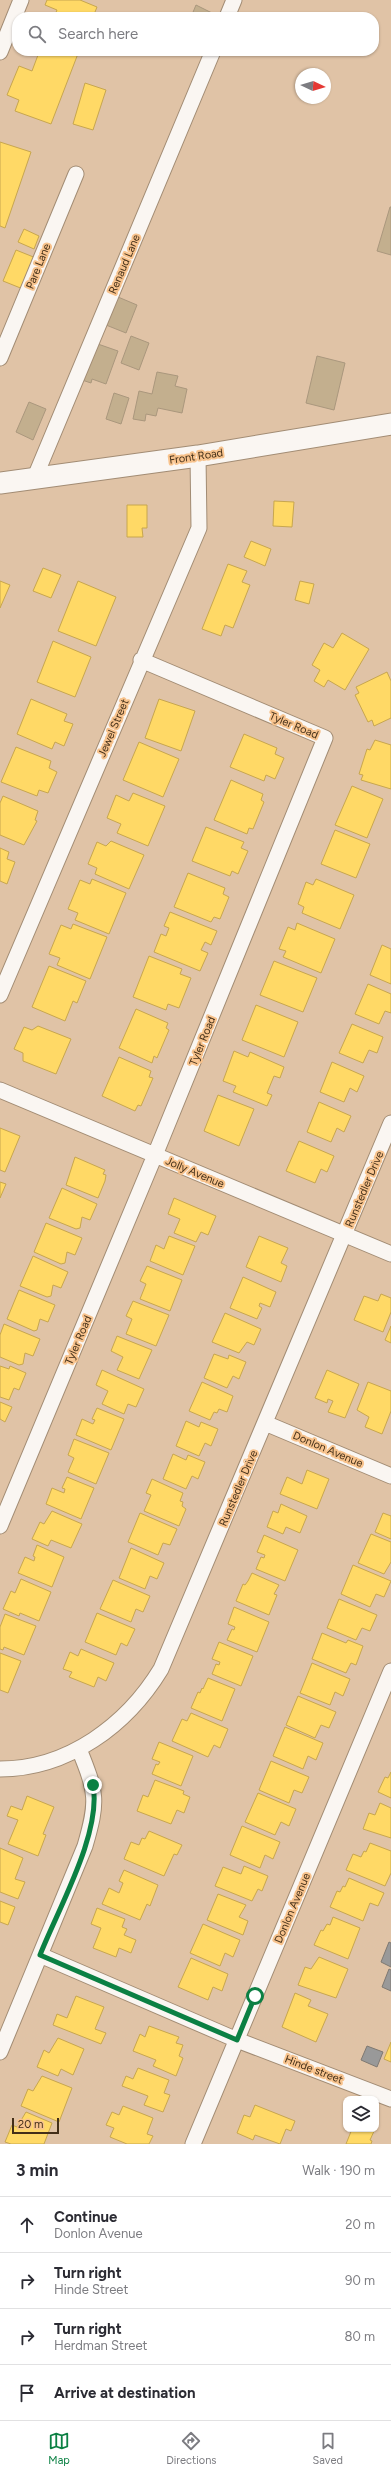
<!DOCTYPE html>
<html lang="en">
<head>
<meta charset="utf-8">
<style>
  body { margin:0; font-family:Figtree,sans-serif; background:#f7f7f7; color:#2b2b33 }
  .controls { position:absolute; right:12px; bottom:12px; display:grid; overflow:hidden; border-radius:8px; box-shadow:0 1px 3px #0004 }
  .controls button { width:36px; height:36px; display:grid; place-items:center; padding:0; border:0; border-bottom:1px solid #e1e1e2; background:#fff; color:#2b2b33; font:20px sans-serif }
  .compass { position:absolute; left:295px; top:68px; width:36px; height:36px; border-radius:50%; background:#fff; box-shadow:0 1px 3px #0004; rotate:94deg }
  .scale { position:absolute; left:12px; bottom:10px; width:47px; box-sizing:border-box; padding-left:4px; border:2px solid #432f18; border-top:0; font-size:11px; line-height:14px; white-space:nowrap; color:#432f18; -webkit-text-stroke:3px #f8c38d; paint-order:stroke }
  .stop { position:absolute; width:12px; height:12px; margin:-9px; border:3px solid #0b8043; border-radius:50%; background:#fff }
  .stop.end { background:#0b8043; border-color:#fff; box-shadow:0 1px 4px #0008 }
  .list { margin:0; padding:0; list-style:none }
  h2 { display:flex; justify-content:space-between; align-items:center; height:52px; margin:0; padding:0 16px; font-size:17px }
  h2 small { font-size:13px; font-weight:400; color:#7c7c81 }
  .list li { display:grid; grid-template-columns:26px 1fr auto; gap:12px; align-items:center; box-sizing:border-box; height:56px; padding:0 16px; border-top:1px solid #e1e1e2 }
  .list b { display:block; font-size:15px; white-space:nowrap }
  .list p { margin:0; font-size:13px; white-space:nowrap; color:#7c7c81 }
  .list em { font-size:13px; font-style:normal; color:#7c7c81 }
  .icon { flex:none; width:22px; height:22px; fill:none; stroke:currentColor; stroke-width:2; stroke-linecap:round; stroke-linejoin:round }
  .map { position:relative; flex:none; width:391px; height:2144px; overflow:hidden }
  .search { position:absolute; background:#fff; box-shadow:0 1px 3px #0004; left:12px; right:12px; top:12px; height:44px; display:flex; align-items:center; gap:10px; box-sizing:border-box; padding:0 14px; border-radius:16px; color:#7c7c81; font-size:15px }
  .sheet { height:276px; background:#fff }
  nav { display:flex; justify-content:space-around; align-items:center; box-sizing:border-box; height:56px; border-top:1px solid #e1e1e2; background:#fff; font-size:11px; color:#7c7c81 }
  nav a { display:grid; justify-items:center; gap:2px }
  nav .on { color:#0b8043 }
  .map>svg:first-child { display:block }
  .homes { fill:#ffd966; stroke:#c7a64f }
  .industry { fill:#999; stroke:#7f7972 }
  .building { fill:#c3af8e; stroke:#aa977d }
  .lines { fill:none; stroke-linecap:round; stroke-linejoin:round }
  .street-casing { stroke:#a28c74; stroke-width:17 }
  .secondary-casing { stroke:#a28c74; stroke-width:23 }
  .street { stroke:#faf6f2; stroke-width:15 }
  .secondary { stroke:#faf6f2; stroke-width:21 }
  .route { stroke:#0b8043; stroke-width:5 }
  .labels { text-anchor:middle; stroke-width:4; stroke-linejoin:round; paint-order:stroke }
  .street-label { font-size:11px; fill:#432f18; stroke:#f8c38d }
</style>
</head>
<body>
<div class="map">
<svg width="391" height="2144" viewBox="0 0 391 2144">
  <rect width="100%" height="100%" fill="#e0c3a6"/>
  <path class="homes" d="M47,0H80L97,7L93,17H54L57,10L45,5Z
    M27,51H79L51,124L15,111L19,100L7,95L19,66L32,71L38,55Z
    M85,83L106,90L93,130L73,124Z
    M0,142L31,152L5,228L0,226Z
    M24,229L39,236L34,249L18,242Z
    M16,250L36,258L23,289L3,281Z
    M274,501L294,502L292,527L273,526Z
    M127,505H147V528H142L143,537H127Z
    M251,541L271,549L265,566L244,557Z
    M228,564L247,571L242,582L250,585L233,628L225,625L221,636L202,629Z
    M43,568L61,575L51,598L33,591Z
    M0,581L10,585L0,608Z
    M78,581L116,597L96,646L58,631Z
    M300,581L314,584L309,604L295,600Z
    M342,633L369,649L345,690L328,680L324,687L314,681L320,670L312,665L324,643L333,648Z
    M53,641L91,657L75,697L37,682Z
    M387,672L391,681V718L374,726L372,720L368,722L355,695L359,693L356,687Z
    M31,699L67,714L64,721L73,724L64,746L55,742L52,749L17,734Z
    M159,699L195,711L181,751L145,738Z
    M244,734L277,748L275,754L284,758L275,779L266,775L264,781L230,767Z
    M375,740L391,745V789L361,780L363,775L359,774L367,749L370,750Z
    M139,742L179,759L163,797L123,780Z
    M16,747L51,761L49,768L57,772L48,793L39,790L37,796L1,782Z
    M231,780L263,794L261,800L264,802L253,829L249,828L247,834L214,820Z
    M352,786L383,799L367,838L335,825Z
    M133,793L165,806L148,846L117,833L121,824L107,818L116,795L129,801Z
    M3,796L38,811L35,820L37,821L24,845L0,835V803Z
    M206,827L244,842L241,848L248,851L238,874L232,871L230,876L192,861Z
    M335,830L370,844L356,878L321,864Z
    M111,841L144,855L129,889L95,874L97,868L88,864L97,842L106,846Z
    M0,848L9,852L7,859L15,862L7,884L0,881Z
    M188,873L225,888L223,894L229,897L220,919L214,917L211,922L174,907Z
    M92,879L126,893L109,934L75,920L78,913L68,909L80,880L90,884Z
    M316,879L354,895L340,929L302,913L304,907L298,904L306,882L313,885Z
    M170,912L217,931L211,945L205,942L201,950L208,953L200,971L154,952L161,934L166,936L169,928L164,926Z
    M297,923L335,939L321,973L283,957L286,951L279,949L288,927L295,930Z
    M73,924L107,937L90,979L57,965L60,958L49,954L61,925L71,929Z
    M382,945L391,949V984L370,975Z
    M149,956L182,969L180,974L191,978L179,1008L168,1004L166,1010L133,997Z
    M274,961L317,978L303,1012L260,995Z
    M49,966L86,981L77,1003L73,1001L65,1021L32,1007Z
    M368,984L391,994V1013L385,1011L379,1024L355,1014Z
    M256,1005L298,1022L284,1057L242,1040Z
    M136,1009L168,1023L166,1028L169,1030L157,1058L154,1056L152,1063L119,1048Z
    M352,1024L383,1037L377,1053L369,1050L363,1063L339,1053Z
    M38,1026L71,1039L56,1074L23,1061V1053L14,1049L24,1027L32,1030Z
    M234,1051L248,1057L250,1052L284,1067L280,1078L274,1076L267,1093L272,1095L267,1106L233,1092L236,1086L223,1081Z
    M119,1057L151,1071L149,1077L153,1078L141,1106L138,1105L135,1111L102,1096Z
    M332,1062L364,1076L357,1092L350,1088L344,1102L320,1092Z
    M218,1095L254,1109L239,1146L204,1131Z
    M319,1102L351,1116L344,1132L337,1128L331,1142L307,1132Z
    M0,1128L20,1136L5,1172L0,1170Z
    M299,1141L334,1156L327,1172L321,1169L315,1183L286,1171Z
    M75,1157L105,1170L103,1174L106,1175L105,1181L98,1198L66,1185Z
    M0,1182L6,1184L0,1198Z
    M62,1188L97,1204L90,1220L82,1217L80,1228L76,1229L49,1218Z
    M174,1198L216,1216L208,1235L201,1232L196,1242L174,1233L180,1219L168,1214Z
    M46,1223L82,1238L75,1255L67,1252L65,1263L61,1264L34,1252Z
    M169,1236L195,1246L183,1275L150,1261L156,1245L164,1249Z
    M259,1236L288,1248L281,1263L287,1266L281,1282L246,1267Z
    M33,1256L68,1272L61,1288L53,1285L51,1296L47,1297L20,1286Z
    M147,1266L182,1280L170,1311L140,1299L146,1284L140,1281Z
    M243,1277L276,1292L270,1307L260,1303L259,1306L262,1308L257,1319L230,1308Z
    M19,1290L55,1305L48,1322L40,1319L37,1330L34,1331L7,1319Z
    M381,1294L391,1298V1312L383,1332L354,1320L364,1296L378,1301Z
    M133,1301L169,1315L156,1346L126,1334L132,1319L126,1316Z
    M225,1313L261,1329L254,1345L247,1342L239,1353L212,1342Z
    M4,1324L40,1339L33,1356L25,1353L23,1364L19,1365L0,1357V1335Z
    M391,1326V1343L385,1340Z
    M117,1336L152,1350L139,1379L117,1370L123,1357L111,1351Z
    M214,1354L228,1359L229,1355L246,1362L239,1379L233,1376L227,1388L204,1378Z
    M0,1366L9,1369L10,1366L26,1373L19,1390L14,1388L9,1400L0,1397Z
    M102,1370L144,1389L136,1407L128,1404L124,1414L102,1404L108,1391L96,1385Z
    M327,1370L359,1384L345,1418L328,1412L333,1401L328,1399L327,1403L315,1398Z
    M202,1382L233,1396L227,1412L219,1409L217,1413L214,1412L210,1420L189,1411Z
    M368,1382L391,1391V1411L382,1434L365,1427L369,1417L357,1410Z
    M0,1402L12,1407L5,1422L0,1419Z
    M97,1408L124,1419L111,1450L76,1435L82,1419L93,1424L95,1420L92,1419Z
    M186,1421L199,1427L201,1422L218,1429L211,1446L205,1443L199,1456L176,1446Z
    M74,1439L109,1453L96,1484L68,1472L74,1458L68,1455Z
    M173,1454L186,1460L188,1455L205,1462L198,1479L192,1476L186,1489L163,1479Z
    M307,1470L329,1479L317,1509L280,1494L287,1477L302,1484Z
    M67,1477L94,1488L81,1519L46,1504L52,1488L64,1493L65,1489L62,1488Z
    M152,1479L183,1493L180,1501L183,1502L182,1506L186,1509L179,1526L144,1511L151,1495L146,1493Z
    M281,1504L307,1516L300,1533L286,1527L283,1534L267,1527L273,1511L278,1513Z
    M52,1511L82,1524L71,1548L51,1540L48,1546L32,1539L40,1522L44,1524Z
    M140,1513L177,1529L170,1545L163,1543L158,1555L128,1542Z
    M383,1513L391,1516V1539L375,1532Z
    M371,1534L391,1542V1562L384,1574L358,1563Z
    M264,1535L298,1550L285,1581L256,1569L261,1557L264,1558L265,1555L257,1552Z
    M37,1545L64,1557L52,1587L18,1573L25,1557L34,1561L35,1557L33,1556Z
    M131,1548L164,1563L157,1579L150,1576L145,1589L119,1578Z
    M353,1565L391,1581L384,1597L376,1594L370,1607L341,1594Z
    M252,1573L279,1585L274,1594L277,1595L269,1615L236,1601L243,1584L245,1585L248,1581Z
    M21,1579L51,1592L39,1621L20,1613L19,1616L3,1609L11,1591L15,1593Z
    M113,1580L150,1596L143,1612L136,1609L131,1622L100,1609Z
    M339,1599L377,1615L370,1631L362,1628L356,1640L327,1628Z
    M234,1607L269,1622L257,1652L227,1640L232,1629L234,1630L235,1627L228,1624Z
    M97,1613L135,1629L127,1646L121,1643L116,1655L85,1642Z
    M5,1614L36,1626L24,1655L4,1647L3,1650L0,1649V1627Z
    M322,1633L346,1643L348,1640L363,1646L356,1665L351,1663L346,1673L312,1659Z
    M219,1642L253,1656L241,1686L212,1674L216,1664L219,1665L220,1662L212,1659Z
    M81,1649L114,1663L106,1681L98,1677L94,1687L69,1677L72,1672L63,1669L70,1652L78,1656Z
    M0,1653L21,1661L8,1693L0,1690Z
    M312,1663L350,1679L343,1696L335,1692L330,1705L300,1693Z
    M208,1678L235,1689L222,1721L191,1708L198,1692L200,1693L202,1688L203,1689Z
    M298,1696L336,1712L329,1728L321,1725L315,1738L286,1725Z
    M191,1713L228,1729L220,1748L214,1745L208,1757L172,1741L182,1719L187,1721Z
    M285,1727L323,1743L316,1760L308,1756L303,1769L273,1756Z
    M159,1742L193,1756L181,1786L152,1774L156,1764L158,1765L160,1762L152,1759Z
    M271,1761L309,1777L302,1793L294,1790L289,1803L259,1790Z
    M391,1772V1798L378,1792L385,1777L388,1778Z
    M155,1780L184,1791L183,1794L190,1797L184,1813L177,1810L171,1824L137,1811L143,1795L148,1797Z
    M258,1793L296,1809L289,1826L281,1822L275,1835L245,1822Z
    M27,1796L54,1807L43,1834L46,1835L38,1856L8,1844L18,1820L7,1816L11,1806L22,1810Z
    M380,1803L391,1808V1838L363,1829L369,1813L375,1815Z
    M242,1826L280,1842L273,1859L265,1855L260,1868L230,1855Z
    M149,1831L182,1845L177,1855L174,1854L164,1876L124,1859L131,1842L139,1845L142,1838L145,1839Z
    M370,1843L391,1851V1873L385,1886L346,1870L353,1854L361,1857L364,1851L366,1852Z
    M0,1848L23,1858L15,1879L25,1882L18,1899L0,1892Z
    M244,1866L268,1876L262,1891L258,1889L252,1901L215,1886L223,1867L241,1874Z
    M124,1870L158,1885L150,1906L147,1904L140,1920L102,1904L109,1888L119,1893L123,1883L119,1881Z
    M349,1878L384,1893L378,1906L370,1903L363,1921L330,1907L337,1891L340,1892L343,1886L345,1887Z
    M218,1894L246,1905L239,1917L248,1921L243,1935L207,1920Z
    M0,1901L15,1907L8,1925L0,1922Z
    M97,1908L125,1919L122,1927L127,1929L124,1935L136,1940L131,1953L119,1948L116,1957L93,1948L101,1928L91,1924Z
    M333,1917L360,1928L348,1959L314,1945L321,1930L323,1931L327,1924L330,1925Z
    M203,1924L240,1940L233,1957L225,1953L220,1966L190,1953Z
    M319,1957L348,1969L336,1998L298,1985L305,1967L311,1969Z
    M191,1958L228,1974L222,1991L213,1987L208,2000L178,1987Z
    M295,1993L311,2000L308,2006L328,2014L316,2042L282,2027Z
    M76,1996L104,2007L95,2029L106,2033L101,2044L53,2025L57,2014L67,2018Z
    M149,2026L179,2037L176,2043L183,2045L179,2056L183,2058L176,2076L153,2066L156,2060L133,2051L140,2034L145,2037Z
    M58,2038L84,2049L73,2075L61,2069L58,2076L37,2067L44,2050L49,2053Z
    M391,2042V2062L384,2059Z
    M138,2068L169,2080L164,2093L170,2095L163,2112L144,2105L148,2096L122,2086L126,2076L133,2079Z
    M42,2076L72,2088L59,2122L21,2106L28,2089L33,2091Z
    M255,2105L295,2121L291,2131L286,2129L280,2144L255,2135L253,2140L237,2133L244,2115L250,2117Z
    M123,2106L153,2118L147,2134L153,2136L149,2144H127L110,2137L114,2128L106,2125L112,2112L119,2115Z
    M26,2112L52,2123L44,2144H11L5,2142L12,2125L17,2127Z
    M352,2129H375L370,2140L372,2141L371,2144H346Z"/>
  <path class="industry" d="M389,1942L391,1943V1967L381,1962Z
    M389,1969L391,1970V1991L382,1987Z
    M367,2046L383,2052L377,2067L361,2060Z"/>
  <path class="building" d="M196,5L212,13L210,17H191Z
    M390,207H391V255L377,251Z
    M118,297L137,305L126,333L106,325Z
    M131,336L149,343L139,370L121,363Z
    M95,343L118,351L106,384L92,379L91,383L82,380Z
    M317,356L345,363L334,410L306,403Z
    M157,372L178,376L175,386L187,389L182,413L158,408L156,416L146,414L145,421L133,419L139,391L152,394Z
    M114,393L129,398L121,424L106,419Z
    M29,402L46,409L33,440L16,432Z"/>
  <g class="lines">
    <g class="street-casing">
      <path id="street" d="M227,17L234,0
        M0,52L21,0
        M0,358L76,174
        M35,477L213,51
        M0,995L199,528L198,456
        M0,1090L391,1254
        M265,1423L391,1476
        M0,1526L155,1155L325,738L141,660
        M0,1769C68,1769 127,1725 161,1669L391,1123
        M40,1955L237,2040L391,2099
        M0,2052L85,1846C98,1801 97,1793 79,1749
        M193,2144L391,1671"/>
    </g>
    <g class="secondary-casing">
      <path id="secondary" d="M0,483L198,456L391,424"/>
    </g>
    <use href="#street" class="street"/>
    <use href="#secondary" class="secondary"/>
  </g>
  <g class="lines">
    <path class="route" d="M93,1785C102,1833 58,1909 40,1955L237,2040L255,1996"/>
  </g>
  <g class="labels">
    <g class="street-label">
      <text transform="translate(124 264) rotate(-67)" y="4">Renaud Lane</text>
      <text transform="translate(38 266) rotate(-68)" y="4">Pare Lane</text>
      <text transform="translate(196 456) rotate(-8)" y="4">Front Road</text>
      <text transform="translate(294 725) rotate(23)" y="4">Tyler Road</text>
      <text transform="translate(113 728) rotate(-67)" y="4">Jewel Street</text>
      <text transform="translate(202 1041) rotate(-68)" y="4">Tyler Road</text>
      <text transform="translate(195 1172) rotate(23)" y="4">Jolly Avenue</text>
      <text transform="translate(364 1189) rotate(-67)" y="4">Runstedler Drive</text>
      <text transform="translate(78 1340) rotate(-67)" y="4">Tyler Road</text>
      <text transform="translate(328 1449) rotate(23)" y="4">Donlon Avenue</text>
      <text transform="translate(238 1488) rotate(-67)" y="4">Runstedler Drive</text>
      <text transform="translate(292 1908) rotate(-67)" y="4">Donlon Avenue</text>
      <text transform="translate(314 2069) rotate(21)" y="4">Hinde street</text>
    </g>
  </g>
</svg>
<div class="controls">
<button><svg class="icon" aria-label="layers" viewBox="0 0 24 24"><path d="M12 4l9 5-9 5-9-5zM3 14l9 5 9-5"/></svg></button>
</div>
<svg class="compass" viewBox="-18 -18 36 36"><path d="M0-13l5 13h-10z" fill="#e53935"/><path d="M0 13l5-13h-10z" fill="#7c7c81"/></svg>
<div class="scale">20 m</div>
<div class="stop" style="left:255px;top:1996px"></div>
<div class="stop end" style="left:93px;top:1785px"></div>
<div class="search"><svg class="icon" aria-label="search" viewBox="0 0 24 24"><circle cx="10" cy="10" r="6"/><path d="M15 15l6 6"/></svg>Search here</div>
</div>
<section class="sheet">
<h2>3 min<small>Walk · 190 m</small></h2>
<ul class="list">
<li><svg class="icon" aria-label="ahead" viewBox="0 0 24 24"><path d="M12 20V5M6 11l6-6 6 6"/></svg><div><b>Continue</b><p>Donlon Avenue</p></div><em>20 m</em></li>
<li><svg class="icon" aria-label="right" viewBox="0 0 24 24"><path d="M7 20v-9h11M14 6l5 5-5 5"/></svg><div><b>Turn right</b><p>Hinde Street</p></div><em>90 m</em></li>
<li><svg class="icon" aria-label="right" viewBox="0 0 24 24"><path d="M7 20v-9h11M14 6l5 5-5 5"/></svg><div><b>Turn right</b><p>Herdman Street</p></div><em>80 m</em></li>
<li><svg class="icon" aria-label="arrive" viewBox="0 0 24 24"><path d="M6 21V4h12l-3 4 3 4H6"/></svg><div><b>Arrive at destination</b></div></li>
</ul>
</section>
<nav>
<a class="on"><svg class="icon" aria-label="map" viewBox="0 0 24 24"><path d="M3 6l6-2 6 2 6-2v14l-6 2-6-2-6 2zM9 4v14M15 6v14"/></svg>Map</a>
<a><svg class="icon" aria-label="directions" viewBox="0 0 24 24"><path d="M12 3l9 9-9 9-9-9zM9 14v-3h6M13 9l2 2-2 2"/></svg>Directions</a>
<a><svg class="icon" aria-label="saved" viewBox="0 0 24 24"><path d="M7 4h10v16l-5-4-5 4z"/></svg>Saved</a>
</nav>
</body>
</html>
